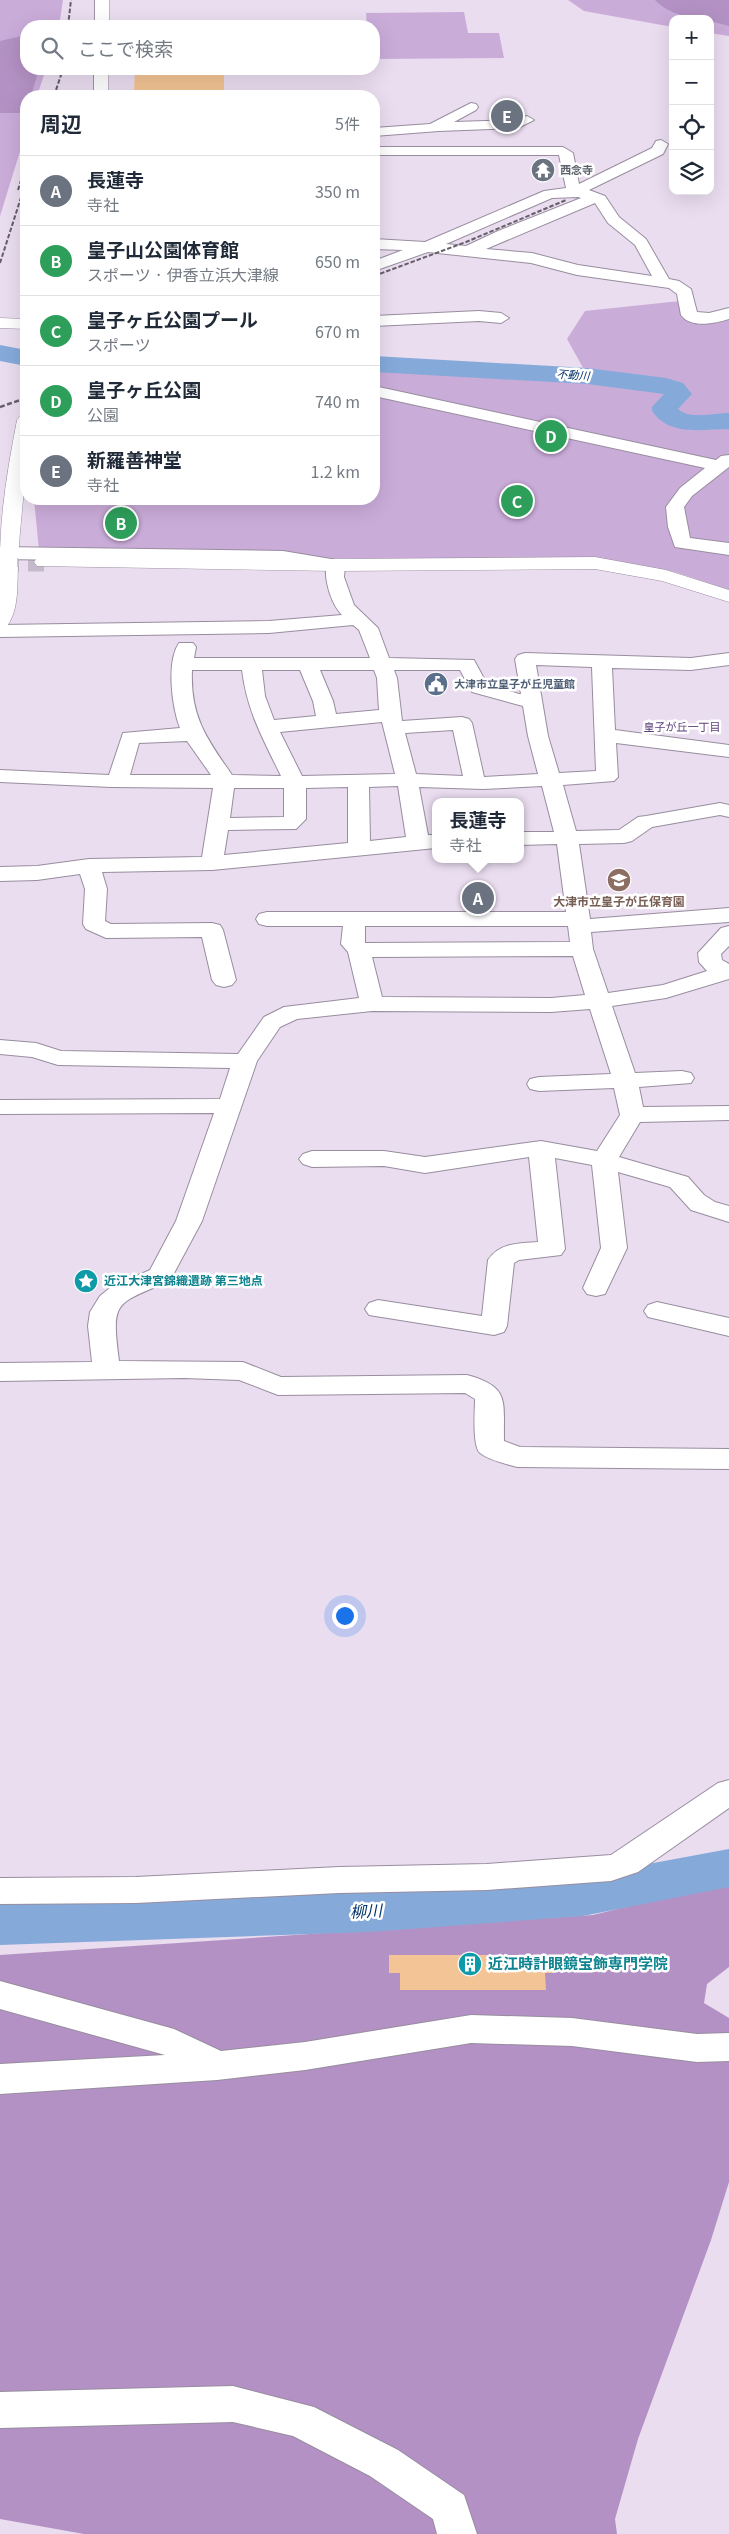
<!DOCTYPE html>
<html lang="ja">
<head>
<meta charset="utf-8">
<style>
  body { margin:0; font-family:Georgia,"Noto Sans JP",serif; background:#f6f6f7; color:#1f2937 }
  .controls { position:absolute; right:15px; top:15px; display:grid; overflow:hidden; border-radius:10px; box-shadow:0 5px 20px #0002 }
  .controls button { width:45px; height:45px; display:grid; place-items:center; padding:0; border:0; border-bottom:1px solid #e0e1e3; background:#fff; color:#1f2937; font:25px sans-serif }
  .you { position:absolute; left:344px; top:1615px; width:18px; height:18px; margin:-12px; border:4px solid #fff; border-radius:50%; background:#1a73e8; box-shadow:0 0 0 8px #1a73e833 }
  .badge { display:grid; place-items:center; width:32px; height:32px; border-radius:50%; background:#8545ba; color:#fff; font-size:16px; font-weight:700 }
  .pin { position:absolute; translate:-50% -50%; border:2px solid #fff; box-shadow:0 1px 5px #0006 }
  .popup { position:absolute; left:432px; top:798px; width:92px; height:65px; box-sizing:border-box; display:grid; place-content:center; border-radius:10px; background:#fff; filter:drop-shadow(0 1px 4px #0005); font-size:16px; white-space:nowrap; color:#747a83 }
  .popup b { font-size:19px; color:#1f2937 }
  .popup::after { content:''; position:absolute; left:50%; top:100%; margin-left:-10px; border:10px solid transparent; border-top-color:#fff }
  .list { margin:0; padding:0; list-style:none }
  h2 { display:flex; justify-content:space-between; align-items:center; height:65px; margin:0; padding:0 20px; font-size:21px }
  h2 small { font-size:16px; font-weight:400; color:#747a83 }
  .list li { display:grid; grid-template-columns:32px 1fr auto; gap:15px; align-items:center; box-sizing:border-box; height:70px; padding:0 20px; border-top:1px solid #e0e1e3 }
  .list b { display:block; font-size:19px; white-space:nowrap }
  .list p { margin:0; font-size:16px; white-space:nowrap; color:#747a83 }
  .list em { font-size:16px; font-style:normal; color:#747a83 }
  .icon { flex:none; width:28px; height:28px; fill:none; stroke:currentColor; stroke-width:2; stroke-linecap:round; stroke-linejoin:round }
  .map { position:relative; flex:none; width:729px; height:2534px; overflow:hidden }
  .search { position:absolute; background:#fff; box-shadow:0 5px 20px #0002; left:20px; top:20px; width:360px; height:55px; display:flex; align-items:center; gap:12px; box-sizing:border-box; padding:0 18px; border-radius:20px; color:#747a83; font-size:19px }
  .panel { position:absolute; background:#fff; box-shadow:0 5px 20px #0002; left:20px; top:90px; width:360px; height:415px; border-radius:20px }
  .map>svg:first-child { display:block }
  .green { fill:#caacd9 }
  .forest { fill:#b391c4 }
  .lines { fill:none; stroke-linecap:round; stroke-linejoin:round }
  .river { fill:#85aada; fill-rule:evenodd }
  .building { fill:#f3c495 }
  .tertiary-tunnel { stroke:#c5bacb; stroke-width:19; stroke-dasharray:19 9; stroke-linecap:butt }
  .minor-casing { stroke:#988d9f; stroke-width:2 }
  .tertiary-casing { stroke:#988d9f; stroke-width:1 }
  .primary-casing { stroke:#988d9f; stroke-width:1 }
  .minor { fill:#fff; fill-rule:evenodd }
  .tertiary { fill:#fff; fill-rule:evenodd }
  .primary { fill:#fff; fill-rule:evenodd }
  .rail-far1 { stroke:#665f6a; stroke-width:2; stroke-dasharray:4.5 2; stroke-linecap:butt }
  .rail { stroke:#665f6a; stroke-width:2.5; stroke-dasharray:5 2.5; stroke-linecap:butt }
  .primary-bridge-casing { stroke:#988d9f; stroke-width:20; stroke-linecap:butt }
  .primary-bridge { stroke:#fff; stroke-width:19 }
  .labels { text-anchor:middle; stroke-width:5; stroke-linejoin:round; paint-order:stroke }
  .far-worship-label { font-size:11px; font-weight:bold; fill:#5b616d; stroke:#fff; text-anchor:start }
  .far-water-label { font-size:11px; font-style:italic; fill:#00326b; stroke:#fff }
  .far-service-label { font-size:11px; font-weight:bold; fill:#4e5e75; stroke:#fff; text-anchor:start }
  .far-neighbourhood-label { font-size:11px; fill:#5e407b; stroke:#fff }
  .education-label { font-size:12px; font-weight:bold; fill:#785e54; stroke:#fff }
  .culture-label { font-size:12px; font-weight:bold; fill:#0d838f; stroke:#fff; text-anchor:start }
  .near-culture-label { font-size:15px; font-weight:bold; fill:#0d838f; stroke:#fff; text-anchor:start }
  .near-water-label { font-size:16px; font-style:italic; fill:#00326b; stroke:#fff }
</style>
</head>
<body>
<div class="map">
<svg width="729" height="2534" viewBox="0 0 729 2534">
  <rect width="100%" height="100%" fill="#eaddf0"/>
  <path class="green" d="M0,0H63L59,26H26V69H46L37,96H26V132L0,216Z
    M568,0H729V36L710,33V19H673V27L584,11Z
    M464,12L468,33H499L504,58L374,59V26H367L366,13Z
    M680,301L684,319L720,321L729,318V590L675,572L615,561L369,559L39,550L34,499H374V362L586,373L567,339L585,311Z"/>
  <path class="forest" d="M655,0H729V26L710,21V19C691,19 668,14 655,0Z
    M246,20H341L358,22L360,26H239L238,23Z
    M26,35V69H39L31,96H26L25,113H0V41Z
    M729,1882V1967L707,1984L704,2003L729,2018V2182L711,2240L638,2439L615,2519L617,2534H84L0,2519V1955L593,1915Z"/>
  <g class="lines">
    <path class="river" d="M0,345L26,350V366L0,361Z
      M374,356L587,368L666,378L683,383L692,394L678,409C690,420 714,413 729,413V429C702,429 670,437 652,411V407L664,394L587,384L374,372Z
      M729,1849V1887L583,1916L369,1932L0,1945V1905L369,1892L583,1876Z"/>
  </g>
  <path class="building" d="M135,69H224V90L134,91Z
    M389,1955H552L553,1973H545L546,1990H400V1973H389Z"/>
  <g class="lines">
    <path class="tertiary-tunnel" d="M0,562H44"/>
    <g class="minor-casing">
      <path id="minor" d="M471,103L476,104L478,107L476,110L454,122L516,120L527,116L534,120L518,128L439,131L374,136V128L430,124Z
        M661,140L668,144L663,154L589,190L605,196L619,217L646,239L669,279L679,281L691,289L697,312L709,313L729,308V319C716,323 691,329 681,315L677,294L669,288L577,275L531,263L428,252L374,271V261L403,250L374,249V239L425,242L544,191L566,188L559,155H374V147H563L573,153L579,184L652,148L656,141ZM578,197L581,198L498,231L466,246L446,244L552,198ZM595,203L608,223L635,245L652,276L578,265L532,253L486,249Z
        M479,311L501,313L509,318L501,323L479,321L374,326V316Z
        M374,386L716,460L721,456L729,455V467L692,496L684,507L690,538L729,543V555L675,547L668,527L666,507L680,488L705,468L374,396Z
        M0,547L283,551L343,561L345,565L344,577L354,605L378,628L389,658L474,660L487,684L519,694H521L515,659L518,655L525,653L691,658L729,653V665L691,670L612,668L615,730L729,745V757L616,743L618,777L614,781L563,785L576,831L619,830L638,817L646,816L720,803L729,805V817L720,815L652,827L632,841L624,843L579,844L590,919L729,908V922L591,932L593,949L608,993L663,985L707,971L699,962L698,953L721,928L729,926V946L721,954L722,960L729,964V979L666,998L612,1006L635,1073L682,1071L691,1073L694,1078L691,1083L639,1087L643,1107L729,1106V1120L640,1122L619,1157L688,1177L704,1195L715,1202L729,1206V1222L691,1210L670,1187L618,1172L627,1248L605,1294L596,1296L587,1294L583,1288L601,1248L592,1165L555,1158L565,1249L561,1255L519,1260L514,1263L507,1326L504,1332L494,1335L369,1315L365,1309L369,1303L378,1300L482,1316L488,1260C499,1243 519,1243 538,1242L529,1157L425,1173L384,1166L312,1167L303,1164L299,1159L303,1154L312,1151H384L425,1157L541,1141L597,1151L620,1115L614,1088L539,1091L530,1089L527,1084L530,1079L539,1077L611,1074L590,1009L551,1012L372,1011L297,1019L280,1027L257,1061L202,1221L173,1275L169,1281C115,1305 111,1299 119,1361L243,1362L281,1377L467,1375C511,1387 503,1401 504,1441L520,1447L729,1449V1469L517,1467C506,1464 489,1460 480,1453C472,1446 475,1410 475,1399L465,1393L278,1395L239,1380L184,1378L0,1381V1363L92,1362L88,1326L90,1312L100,1296L111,1287L150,1270L176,1221L214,1113L0,1114V1100L220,1099L230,1068L58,1065L32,1057L0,1054V1040L36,1043L61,1051L238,1054L264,1017L284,1007L359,998L348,952L341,944L343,926H267L259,924L256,919L259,914L267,912H566L557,844L520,845V832H554L542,786L483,789L419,787L428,835H436V848L212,870L102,872L107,889L105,921L111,924L212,923L220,925L223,930L236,980L232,985L224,987L216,985L212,980L202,937L106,938L86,929L83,924L85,889L80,874L37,880L0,881V867L37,866L89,859L202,857L213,788L111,787L0,782V770L109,775L123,733L180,728C172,707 166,662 179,643H193L196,647L194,658H370L359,630L353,625L269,633L0,637V625L269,621L342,615C332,605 325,583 326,569L283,563L0,559ZM536,665L592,667L596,771L559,773L548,736ZM192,670H242C247,711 263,739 281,776L232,775C207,739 190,717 192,670ZM262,670H300L313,701L316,716L274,720L265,696ZM320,670H374L377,678L379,710L336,714L333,701ZM394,670H460L472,692L523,706L528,736L538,774L484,777L472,723L469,719L462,717L402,721L397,678ZM382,722L395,774L302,776L280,732ZM453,730L463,776L416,774L405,733ZM187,741L211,775H130L139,743ZM398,786L406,837L370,841L369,787ZM348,787V843L224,855L228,830L296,829L306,819V788ZM234,788H284V817L230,818ZM365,926H568L570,942L365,943ZM573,956L585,995L551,998L382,997L372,957Z
        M657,1302L729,1318V1336L648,1317L644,1311L648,1305Z
        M729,1780V1808L638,1872L611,1881L487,1890L339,1893L136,1903L0,1904V1878L136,1877L339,1867L487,1864L611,1855L718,1783Z
        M0,1981L174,2029L221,2051L305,2042L471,2015L572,2018L697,2034L729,2033V2061L697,2062L572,2046L471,2043L305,2070L217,2080L0,2094V2064L165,2055L0,2009Z
        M233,2386L314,2407L398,2450L464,2495L477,2534H437L433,2519L370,2476L293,2436L233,2422L0,2428V2392Z"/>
    </g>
    <g class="tertiary-casing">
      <path id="tertiary" d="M0,318L26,319V329L0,328Z
        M44,556L336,559L595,557L666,570L729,590V602L662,581L595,569L336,571L37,566L34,562L37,558Z"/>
    </g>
    <g class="primary-casing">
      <path id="primary" d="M95,0H109V26H95Z
        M94,69H108V96H94Z
        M26,415C29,462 21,510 18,558L14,562L18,567C17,586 19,610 7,626L0,628V564L2,562L0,561C0,512 8,467 17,420L20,416Z"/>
    </g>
    <use href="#minor" class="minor"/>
    <use href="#tertiary" class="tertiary"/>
    <use href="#primary" class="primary"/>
    <path class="rail-far1" d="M68,26L71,0
      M54,96L63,69
      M18,190L26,164
      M0,263L26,182
      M374,276L466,242L566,200"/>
    <path class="rail" d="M0,407L26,398"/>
    <g class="primary-bridge-casing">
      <path id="primary-bridge" d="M8,558V567"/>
    </g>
    <use href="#primary-bridge" class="primary-bridge"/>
  </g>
  <defs>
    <g id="temple-disc" transform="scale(1.25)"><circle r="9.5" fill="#6b7280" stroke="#fff"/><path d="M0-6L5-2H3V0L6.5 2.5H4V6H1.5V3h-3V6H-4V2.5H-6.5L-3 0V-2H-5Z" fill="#fff"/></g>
    <g id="civic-disc" transform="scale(1.25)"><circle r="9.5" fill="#5c6f8a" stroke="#fff"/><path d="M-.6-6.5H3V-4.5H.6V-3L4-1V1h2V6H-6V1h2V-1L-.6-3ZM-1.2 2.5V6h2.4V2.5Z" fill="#fff"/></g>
    <g id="school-disc" transform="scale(1.25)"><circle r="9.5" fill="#8d6e63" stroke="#fff"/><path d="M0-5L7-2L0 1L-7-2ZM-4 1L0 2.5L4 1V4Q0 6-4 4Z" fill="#fff"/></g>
    <g id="sight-disc" transform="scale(1.25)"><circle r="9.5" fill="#0f9aa8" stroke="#fff"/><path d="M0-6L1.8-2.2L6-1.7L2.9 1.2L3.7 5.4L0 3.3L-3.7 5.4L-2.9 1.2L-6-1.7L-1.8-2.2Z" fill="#fff"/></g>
    <g id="building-disc" transform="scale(1.25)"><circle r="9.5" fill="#0f9aa8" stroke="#fff"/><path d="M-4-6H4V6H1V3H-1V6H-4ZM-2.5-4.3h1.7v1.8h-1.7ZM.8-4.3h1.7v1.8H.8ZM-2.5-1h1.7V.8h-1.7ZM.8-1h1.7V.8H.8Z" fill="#fff"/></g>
  </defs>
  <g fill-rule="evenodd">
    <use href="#temple-disc" x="543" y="170"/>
    <use href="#civic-disc" x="436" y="684"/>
    <use href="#school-disc" x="619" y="880"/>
    <use href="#sight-disc" x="86" y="1281"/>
    <use href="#building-disc" x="470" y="1964"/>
  </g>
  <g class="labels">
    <g class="far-worship-label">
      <text x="560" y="174">西念寺</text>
    </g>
    <g class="far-water-label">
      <text transform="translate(573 375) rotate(4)" y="4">不動川</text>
    </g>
    <g class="far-service-label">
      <text x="454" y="688">大津市立皇子が丘児童館</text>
    </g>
    <g class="far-neighbourhood-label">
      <text x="682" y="731">皇子が丘一丁目</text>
    </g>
    <g class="education-label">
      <text x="619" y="906">大津市立皇子が丘保育園</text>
    </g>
    <g class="culture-label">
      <text x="104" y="1285">近江大津宮錦織遺跡 第三地点</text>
    </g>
    <g class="near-culture-label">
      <text x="488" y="1969">近江時計眼鏡宝飾専門学院</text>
    </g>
    <g class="near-water-label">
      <text transform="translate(366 1911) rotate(-3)" y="6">柳川</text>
    </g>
  </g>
</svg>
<div class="controls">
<button>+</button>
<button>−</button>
<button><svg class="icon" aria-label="locate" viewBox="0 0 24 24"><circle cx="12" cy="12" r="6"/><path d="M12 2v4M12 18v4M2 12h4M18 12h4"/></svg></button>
<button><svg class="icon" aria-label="layers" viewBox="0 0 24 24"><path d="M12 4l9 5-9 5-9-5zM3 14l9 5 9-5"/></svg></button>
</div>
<div class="you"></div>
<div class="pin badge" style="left:478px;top:898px;background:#6b7280">A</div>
<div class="popup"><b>長蓮寺</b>寺社</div>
<div class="pin badge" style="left:121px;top:523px;background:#2e9e5b">B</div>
<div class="pin badge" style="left:517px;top:501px;background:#2e9e5b">C</div>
<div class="pin badge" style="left:551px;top:436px;background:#2e9e5b">D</div>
<div class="pin badge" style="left:507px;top:116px;background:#6b7280">E</div>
<div class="search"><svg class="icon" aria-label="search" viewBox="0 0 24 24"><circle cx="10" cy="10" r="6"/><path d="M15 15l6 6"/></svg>ここで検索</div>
<section class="panel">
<h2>周辺<small>5件</small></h2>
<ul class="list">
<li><span class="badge" style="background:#6b7280">A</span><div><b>長蓮寺</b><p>寺社</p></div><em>350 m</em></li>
<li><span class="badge" style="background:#2e9e5b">B</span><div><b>皇子山公園体育館</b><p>スポーツ · 伊香立浜大津線</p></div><em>650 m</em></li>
<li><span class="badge" style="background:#2e9e5b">C</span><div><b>皇子ヶ丘公園プール</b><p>スポーツ</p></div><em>670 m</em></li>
<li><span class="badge" style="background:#2e9e5b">D</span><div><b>皇子ヶ丘公園</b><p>公園</p></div><em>740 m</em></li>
<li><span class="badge" style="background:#6b7280">E</span><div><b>新羅善神堂</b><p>寺社</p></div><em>1.2 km</em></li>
</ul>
</section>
</div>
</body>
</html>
